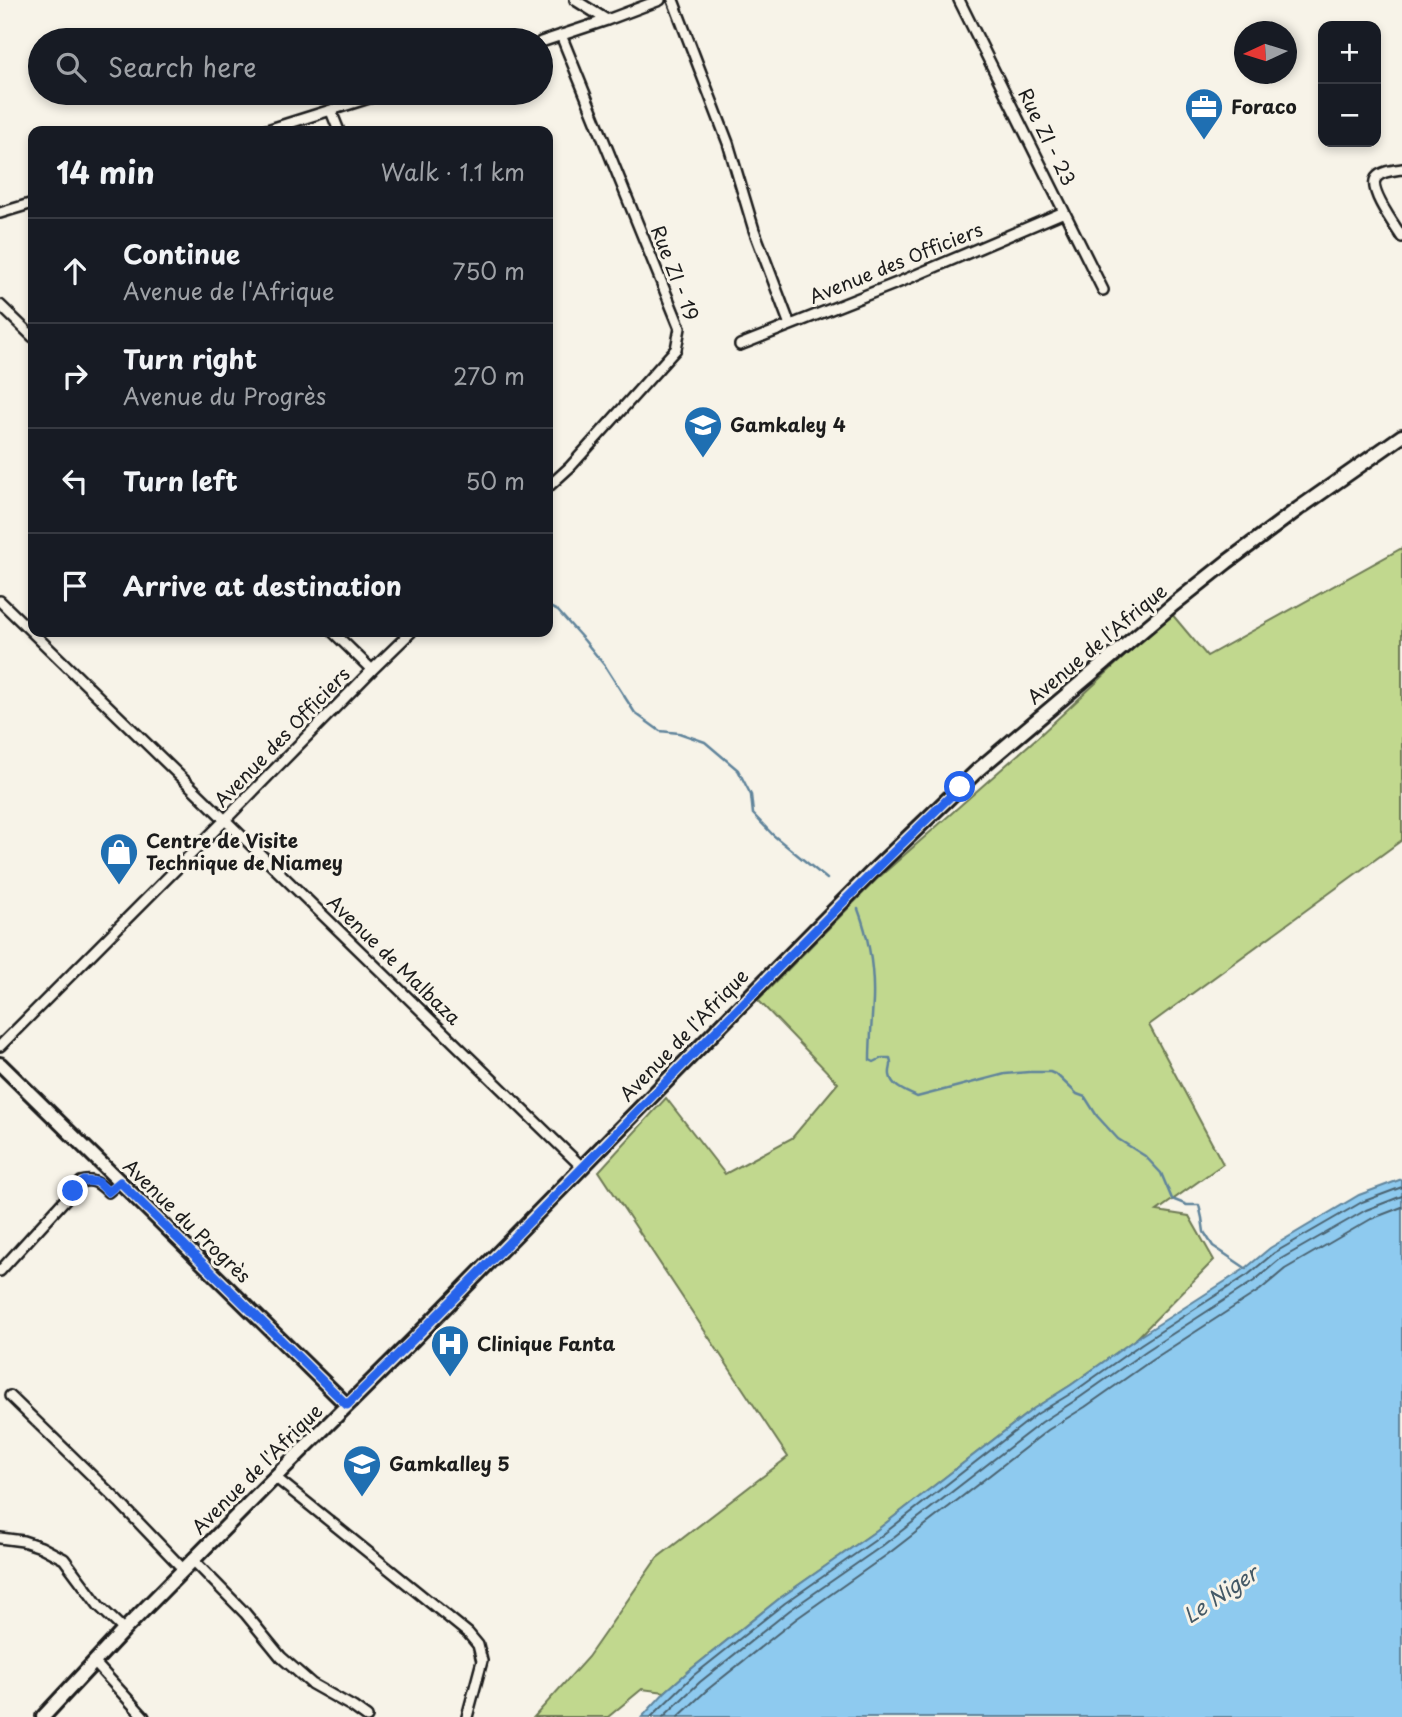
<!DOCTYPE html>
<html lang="en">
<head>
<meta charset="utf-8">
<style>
  body { margin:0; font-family:"Playpen Sans",sans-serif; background:#242831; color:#f1f3f6 }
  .controls { position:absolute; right:21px; top:21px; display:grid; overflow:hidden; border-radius:14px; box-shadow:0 4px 10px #0003 }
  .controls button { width:63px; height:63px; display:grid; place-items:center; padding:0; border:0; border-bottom:2px solid #363941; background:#171b24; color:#f1f3f6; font:35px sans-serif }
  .compass { position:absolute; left:1234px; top:21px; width:63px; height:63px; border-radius:50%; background:#171b24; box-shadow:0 4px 10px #0003; rotate:266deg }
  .stop { position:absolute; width:21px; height:21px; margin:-16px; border:5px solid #2563eb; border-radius:50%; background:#fff }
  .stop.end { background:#2563eb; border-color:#fff; box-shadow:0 2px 7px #0008 }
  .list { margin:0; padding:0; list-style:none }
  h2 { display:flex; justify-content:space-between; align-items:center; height:91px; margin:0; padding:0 28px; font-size:30px }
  h2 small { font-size:23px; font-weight:400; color:#9ea1a6 }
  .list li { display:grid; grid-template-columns:46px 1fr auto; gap:21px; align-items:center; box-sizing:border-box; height:105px; padding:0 28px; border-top:2px solid #363941 }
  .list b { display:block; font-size:26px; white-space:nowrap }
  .list p { margin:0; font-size:23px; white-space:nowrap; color:#9ea1a6 }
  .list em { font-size:23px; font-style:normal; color:#9ea1a6 }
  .icon { flex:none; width:38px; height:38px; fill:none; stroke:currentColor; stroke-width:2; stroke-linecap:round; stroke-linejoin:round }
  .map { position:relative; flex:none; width:1402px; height:1717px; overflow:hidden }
  .search { position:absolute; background:#171b24; box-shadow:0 4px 10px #0003; left:28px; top:28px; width:525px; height:77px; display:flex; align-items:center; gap:18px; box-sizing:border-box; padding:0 24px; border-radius:38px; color:#9ea1a6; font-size:26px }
  .panel { position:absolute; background:#171b24; box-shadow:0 4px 10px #0003; left:28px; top:126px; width:525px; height:511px; border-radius:14px }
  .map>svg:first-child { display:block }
  .green { fill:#c1d88e; stroke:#6e7a55; stroke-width:2 }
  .water { fill:#8ecaef; stroke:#60849b; stroke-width:2 }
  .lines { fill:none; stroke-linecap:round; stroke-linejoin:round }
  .shore { stroke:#4a6270; stroke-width:2 }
  .stream { stroke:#60849b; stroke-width:2.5 }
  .street-casing { stroke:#1c1c1c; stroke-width:14 }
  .secondary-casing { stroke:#1c1c1c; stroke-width:18 }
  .street { stroke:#f7f3e8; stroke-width:9 }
  .secondary { stroke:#f7f3e8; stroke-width:12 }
  .route { stroke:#2563eb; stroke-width:9 }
  .labels { text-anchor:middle; stroke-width:6; stroke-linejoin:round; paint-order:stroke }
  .poi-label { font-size:19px; font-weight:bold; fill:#1c1c1c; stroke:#f7f3e8; text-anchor:start }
  .street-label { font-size:19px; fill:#1c1c1c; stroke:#f7f3e8 }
  .water-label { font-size:21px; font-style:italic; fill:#445966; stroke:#f7f3e8 }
</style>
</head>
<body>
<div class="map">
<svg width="1402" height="1717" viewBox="0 0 1402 1717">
  <rect width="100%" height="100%" fill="#f7f3e8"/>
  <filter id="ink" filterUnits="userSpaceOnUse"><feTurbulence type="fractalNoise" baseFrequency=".0143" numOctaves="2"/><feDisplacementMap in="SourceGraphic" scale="14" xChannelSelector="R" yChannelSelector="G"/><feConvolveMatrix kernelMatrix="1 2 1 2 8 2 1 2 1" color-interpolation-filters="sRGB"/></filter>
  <g filter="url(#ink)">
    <path class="green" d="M1402,548V840L1149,1025L1223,1164L1157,1211L1189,1216L1214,1260L1137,1338L1071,1385L1033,1409L873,1533L780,1598L690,1670L665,1692L642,1689L608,1717H534L588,1657L657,1558L788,1457L599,1171L666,1098L725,1174L792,1138L838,1083L758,1000L876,880L1039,736L1171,613L1207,656Z"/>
    <path class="water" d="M1402,1179V1717H642L665,1692L690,1670L780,1598L873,1533L1033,1409L1071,1385L1137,1338L1246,1268L1270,1248L1359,1195Z"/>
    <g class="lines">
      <path class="shore" d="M651,1717L694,1675L785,1603L877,1539L1037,1414L1075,1391L1141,1344L1249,1274L1274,1253L1362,1202L1402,1187
        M663,1717L700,1682L790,1610L882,1546L1042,1422L1079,1398L1146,1351L1254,1281L1279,1260L1366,1210L1402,1196
        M678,1717L707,1690L796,1619L888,1554L1048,1430L1085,1407L1152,1360L1260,1290L1285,1269L1371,1219L1402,1207"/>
      <path class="stream" d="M548,606L558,611L584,640L605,666L635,713L660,731L679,733L705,742L738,770L751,795L753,814L773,835L827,879
        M858,909C869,938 874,969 873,1000C872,1020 870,1040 870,1060L874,1062L882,1058H890C893,1067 889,1068 890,1075C892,1088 908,1092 917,1097L1005,1074L1029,1072H1050L1057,1075L1077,1094L1085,1097L1097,1116L1118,1139L1145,1156L1161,1173L1172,1199L1187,1205H1199L1202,1218L1204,1232L1213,1246L1247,1269"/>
      <g class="street-casing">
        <path id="street" d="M575,0L607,20
          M673,0L728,143L754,230L790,325
          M959,0L1103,290
          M541,42L607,20L660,0
          M331,111L339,131
          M264,131L385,93
          M1402,169C1395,170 1381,171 1376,178C1368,190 1395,226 1402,237
          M0,213L33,203
          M0,305L33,337
          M740,345L902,281L1064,212
          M548,487L570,467L676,349L680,328L561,35
          M0,601L583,1168
          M333,632L372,670
          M0,1046L225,820L372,670L411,632
          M0,1271L81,1182C93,1178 100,1184 108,1192L120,1182
          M10,1396L119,1502L184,1570
          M275,1477L468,1633L478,1645L482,1661L467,1717
          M0,1538L23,1541L41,1547L64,1559L99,1606L124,1630
          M193,1560L245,1613L281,1657L312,1684L353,1707L367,1717
          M94,1662L144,1717"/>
      </g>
      <g class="secondary-casing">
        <path id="secondary" d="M0,1064L347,1405
          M43,1717L124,1630L275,1477L413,1340L785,960L875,869L979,769L1174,604L1227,562L1298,509L1402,436"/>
      </g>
      <use href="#street" class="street"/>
      <use href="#secondary" class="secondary"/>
    </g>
  </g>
  <g class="lines" filter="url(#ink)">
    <path class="route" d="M73,1191L84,1181L98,1182L108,1192L120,1182L347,1405C554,1202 751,989 960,787"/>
  </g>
  <defs>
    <g id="office-pin" transform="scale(2.0125)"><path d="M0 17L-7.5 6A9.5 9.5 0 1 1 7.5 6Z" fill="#1f6fb2" stroke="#f7f3e8"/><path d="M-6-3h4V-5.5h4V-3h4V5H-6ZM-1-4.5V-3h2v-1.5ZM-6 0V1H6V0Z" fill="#fff"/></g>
    <g id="school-pin" transform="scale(2.0125)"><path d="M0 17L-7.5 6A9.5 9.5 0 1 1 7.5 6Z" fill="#1f6fb2" stroke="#f7f3e8"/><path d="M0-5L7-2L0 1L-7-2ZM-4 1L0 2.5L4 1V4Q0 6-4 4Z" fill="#fff"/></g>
    <g id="shop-pin" transform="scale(2.0125)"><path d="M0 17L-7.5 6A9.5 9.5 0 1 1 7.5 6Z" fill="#1f6fb2" stroke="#f7f3e8"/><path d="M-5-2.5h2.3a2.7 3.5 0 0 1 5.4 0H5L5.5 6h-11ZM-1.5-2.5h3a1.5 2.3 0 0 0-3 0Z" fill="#fff"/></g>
    <g id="hospital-pin" transform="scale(2.0125)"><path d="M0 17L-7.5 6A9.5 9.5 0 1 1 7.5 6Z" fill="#1f6fb2" stroke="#f7f3e8"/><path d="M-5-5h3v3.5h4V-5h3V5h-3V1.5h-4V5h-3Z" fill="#fff"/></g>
  </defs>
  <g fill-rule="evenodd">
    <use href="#office-pin" x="1204" y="107"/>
    <use href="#school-pin" x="703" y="425"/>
    <use href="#shop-pin" x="119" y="852"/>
    <use href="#hospital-pin" x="450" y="1344"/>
    <use href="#school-pin" x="362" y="1464"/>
  </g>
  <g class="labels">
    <g class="poi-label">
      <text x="1231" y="114">Foraco</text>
      <text x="730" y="432">Gamkaley 4</text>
      <text x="146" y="848">Centre de Visite<tspan x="146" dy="22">Technique de Niamey</tspan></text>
      <text x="477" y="1351">Clinique Fanta</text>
      <text x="389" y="1471">Gamkalley 5</text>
    </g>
    <g class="street-label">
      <text transform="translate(1047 137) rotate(64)" y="7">Rue ZI - 23</text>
      <text transform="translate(896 263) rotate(-22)" y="7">Avenue des Officiers</text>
      <text transform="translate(675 273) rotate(69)" y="7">Rue ZI - 19</text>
      <text transform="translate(1097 644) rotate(-40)" y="7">Avenue de l'Afrique</text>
      <text transform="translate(282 737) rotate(-46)" y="7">Avenue des Officiers</text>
      <text transform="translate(394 960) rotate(44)" y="7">Avenue de Malbaza</text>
      <text transform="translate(684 1035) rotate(-46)" y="7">Avenue de l'Afrique</text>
      <text transform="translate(187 1221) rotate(44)" y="7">Avenue du Progrès</text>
      <text transform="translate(257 1469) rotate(-45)" y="7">Avenue de l'Afrique</text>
    </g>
    <g class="water-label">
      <text transform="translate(1221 1595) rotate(-34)" y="7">Le Niger</text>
    </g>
  </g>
</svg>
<div class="controls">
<button>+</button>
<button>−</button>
</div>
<svg class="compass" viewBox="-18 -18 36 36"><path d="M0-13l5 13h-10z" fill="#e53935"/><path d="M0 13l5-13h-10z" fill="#9ea1a6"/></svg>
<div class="stop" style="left:960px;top:787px"></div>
<div class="stop end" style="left:73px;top:1191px"></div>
<div class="search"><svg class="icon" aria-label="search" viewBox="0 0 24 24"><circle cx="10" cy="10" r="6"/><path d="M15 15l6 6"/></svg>Search here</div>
<section class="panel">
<h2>14 min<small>Walk · 1.1 km</small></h2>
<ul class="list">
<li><svg class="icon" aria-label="ahead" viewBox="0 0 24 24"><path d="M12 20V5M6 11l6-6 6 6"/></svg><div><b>Continue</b><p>Avenue de l'Afrique</p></div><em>750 m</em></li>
<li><svg class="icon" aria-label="right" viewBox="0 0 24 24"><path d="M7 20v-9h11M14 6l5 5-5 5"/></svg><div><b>Turn right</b><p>Avenue du Progrès</p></div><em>270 m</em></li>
<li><svg class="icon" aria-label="left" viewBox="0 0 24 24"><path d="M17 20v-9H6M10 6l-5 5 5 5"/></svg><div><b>Turn left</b></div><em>50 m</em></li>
<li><svg class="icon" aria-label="arrive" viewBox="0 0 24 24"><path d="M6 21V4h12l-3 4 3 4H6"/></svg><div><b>Arrive at destination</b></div></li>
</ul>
</section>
</div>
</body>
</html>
